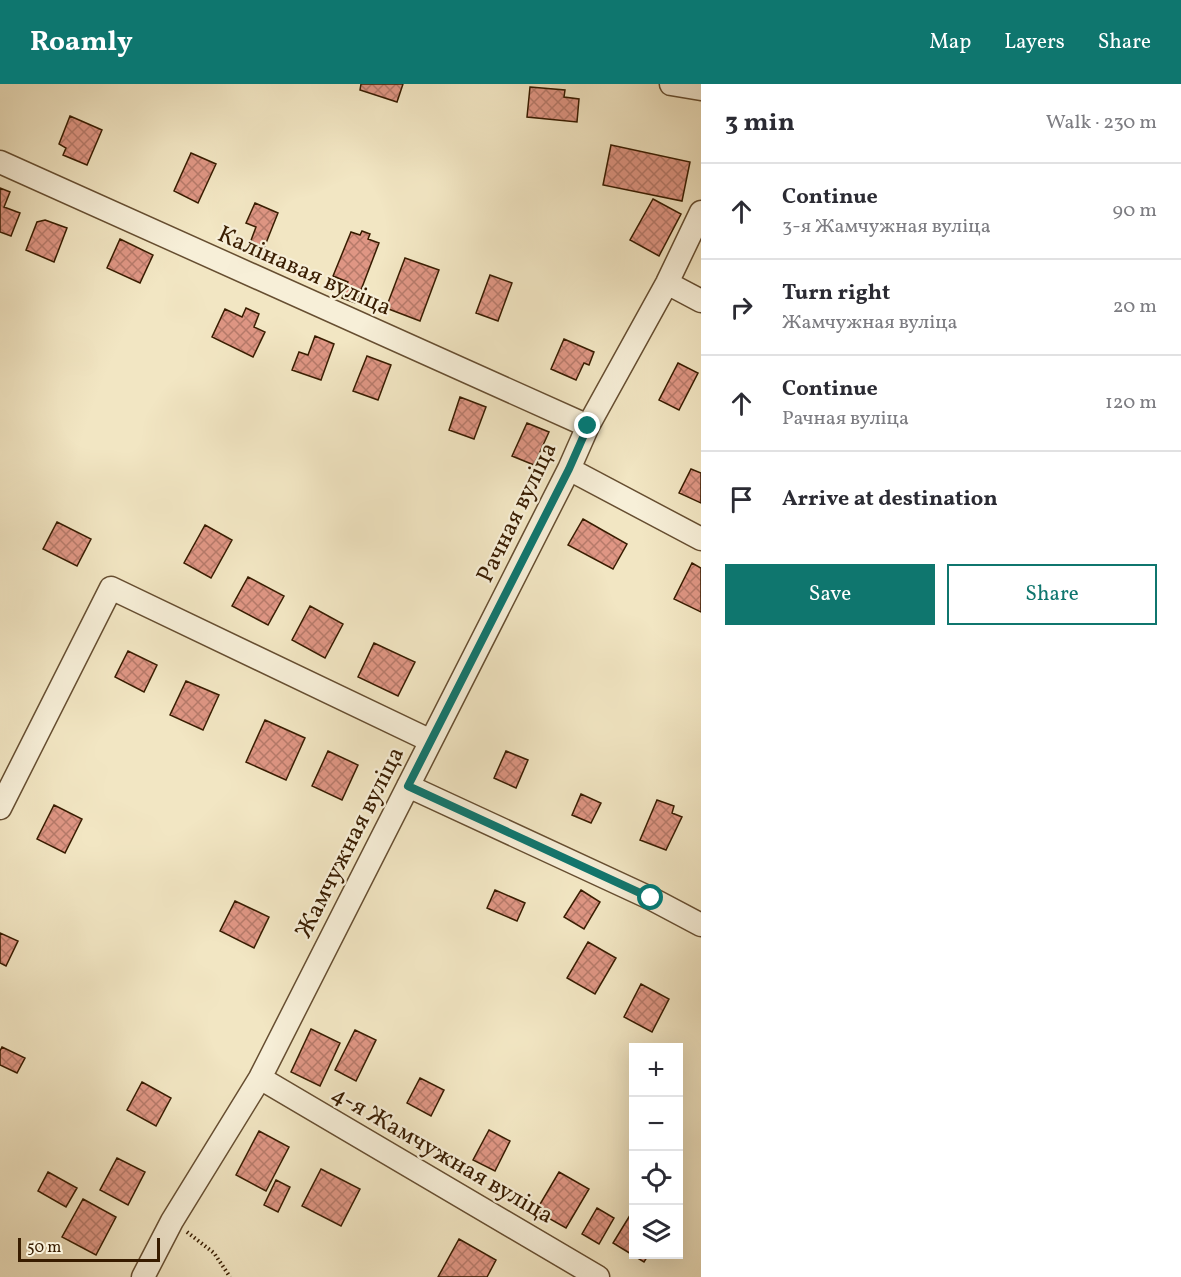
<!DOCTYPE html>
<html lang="en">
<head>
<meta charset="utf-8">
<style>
  body { margin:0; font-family:Vollkorn,serif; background:#f2f2f3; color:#2b2b33 }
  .controls { position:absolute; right:18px; bottom:18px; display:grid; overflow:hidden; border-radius:0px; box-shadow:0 6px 24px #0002 }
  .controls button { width:54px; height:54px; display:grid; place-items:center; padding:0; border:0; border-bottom:2px solid #e1e1e2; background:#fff; color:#2b2b33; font:30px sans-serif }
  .scale { position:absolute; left:18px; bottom:15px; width:142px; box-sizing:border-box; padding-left:6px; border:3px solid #381c00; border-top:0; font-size:16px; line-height:21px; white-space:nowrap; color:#381c00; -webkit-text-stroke:4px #f7efd8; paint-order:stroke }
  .stop { position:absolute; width:18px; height:18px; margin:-14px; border:4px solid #0f766e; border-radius:50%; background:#fff }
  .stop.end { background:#0f766e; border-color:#fff; box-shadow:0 2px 6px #0008 }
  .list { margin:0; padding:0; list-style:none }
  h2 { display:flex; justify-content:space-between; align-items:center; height:78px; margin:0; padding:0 24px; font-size:26px }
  h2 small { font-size:20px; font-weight:400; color:#7c7c81 }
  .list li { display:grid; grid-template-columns:39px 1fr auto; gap:18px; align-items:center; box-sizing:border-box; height:96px; padding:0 24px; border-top:2px solid #e1e1e2 }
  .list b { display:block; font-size:22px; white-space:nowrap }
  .list p { margin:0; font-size:20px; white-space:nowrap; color:#7c7c81 }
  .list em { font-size:20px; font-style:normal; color:#7c7c81 }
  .actions { display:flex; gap:12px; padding:18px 24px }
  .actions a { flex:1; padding:14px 0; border:2px solid #0f766e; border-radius:0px; text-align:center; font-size:21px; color:#0f766e }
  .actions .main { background:#0f766e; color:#fff }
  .icon { flex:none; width:33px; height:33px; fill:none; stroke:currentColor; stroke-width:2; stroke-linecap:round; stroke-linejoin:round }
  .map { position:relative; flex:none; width:701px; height:1193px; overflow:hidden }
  header { display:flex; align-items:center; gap:36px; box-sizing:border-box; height:84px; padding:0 30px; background:#0f766e; color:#fff }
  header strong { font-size:28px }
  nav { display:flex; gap:33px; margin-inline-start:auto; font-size:21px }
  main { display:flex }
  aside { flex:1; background:#fff }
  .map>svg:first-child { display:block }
  .building { fill:url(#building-cross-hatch); stroke:#381c00; stroke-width:1.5 }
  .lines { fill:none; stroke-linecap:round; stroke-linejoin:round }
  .minor-casing { stroke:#664e31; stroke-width:25 }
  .path { stroke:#381c00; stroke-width:4; stroke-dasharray:1.5 3; stroke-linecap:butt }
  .minor { stroke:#f7efd8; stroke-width:22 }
  .route { stroke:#0f766e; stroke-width:8 }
  .labels { text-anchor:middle; stroke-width:4.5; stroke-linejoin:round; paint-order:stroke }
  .street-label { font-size:24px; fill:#381c00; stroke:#f7efd8 }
</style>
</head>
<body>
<header>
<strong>Roamly</strong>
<nav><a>Map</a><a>Layers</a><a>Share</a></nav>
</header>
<main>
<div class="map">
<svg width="701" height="1193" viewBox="0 0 701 1193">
  <defs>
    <pattern id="building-cross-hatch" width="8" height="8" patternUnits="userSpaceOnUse" patternTransform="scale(1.5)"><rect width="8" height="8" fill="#df9684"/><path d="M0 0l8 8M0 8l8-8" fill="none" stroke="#b67a6a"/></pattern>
  </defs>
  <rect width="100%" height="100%" fill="#f2e6c3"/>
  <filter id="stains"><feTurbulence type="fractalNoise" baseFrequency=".00333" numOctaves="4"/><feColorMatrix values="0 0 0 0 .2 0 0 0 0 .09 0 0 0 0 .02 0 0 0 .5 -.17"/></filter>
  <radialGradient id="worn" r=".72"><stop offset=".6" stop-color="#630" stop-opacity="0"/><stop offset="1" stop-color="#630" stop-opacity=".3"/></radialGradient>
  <path class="building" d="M361,0H403L397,18L360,6Z
    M530,3L565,6L564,13L579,15L577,38L527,33Z
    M70,32L102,46L87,81L63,71L66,64L59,60Z
    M611,61L690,78L682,117L603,101Z
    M191,69L216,80L198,119L174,107Z
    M0,104L10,108L4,123L20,129L11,152L0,148Z
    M653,115L681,130L659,172L630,156Z
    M255,119L278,129L264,164L250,159L256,143L246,139Z
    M45,136L67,144L54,178L26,166L37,138Z
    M362,147L370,150L368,155L379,159L356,219L342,214L348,198L333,192L351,148L360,151Z
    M120,155L153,171L140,199L107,184Z
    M405,174L439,186L420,237L386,224Z
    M490,191L512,199L498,237L476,229Z
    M246,224L259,230L254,243L265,248L253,273L212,253L225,225L242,233Z
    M315,252L334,260L321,296L292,286L299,268L308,271Z
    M564,255L594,268L589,281L584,279L576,296L551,285Z
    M367,272L391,281L378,316L353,307Z
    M678,279L698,289L679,326L659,316Z
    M460,313L486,323L474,355L449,346Z
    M527,339L549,348L534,381L512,372Z
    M691,385L701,389V419L679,409Z
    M583,435L627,460L613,485L568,461Z
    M57,438L91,455L77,482L43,465Z
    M205,441L232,456L211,494L184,479Z
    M692,479L701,484V528L674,515Z
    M248,493L284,512L268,541L232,522Z
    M310,522L343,540L325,574L292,556Z
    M374,559L415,578L398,612L358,593Z
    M128,567L157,581L144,608L115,593Z
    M186,597L219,611L203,646L170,631Z
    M265,636L305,654L286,696L246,678Z
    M328,667L358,681L342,716L312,702Z
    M506,667L528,676L516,704L494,694Z
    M581,710L601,719L591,739L572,731Z
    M657,716L674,722L672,729L682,733L666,766L640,756Z
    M54,721L82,735L65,769L37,755Z
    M495,806L525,819L517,837L487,824Z
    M581,806L600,818L584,845L564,833Z
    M235,817L269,833L254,864L220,847Z
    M0,849L18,857L6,882L0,879Z
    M588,858L616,874L595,910L567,894Z
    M641,900L669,915L652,948L624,933Z
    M311,945L340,959L320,1002L291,988Z
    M355,946L376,956L356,997L335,986Z
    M2,963L25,974L17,989L0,981V967Z
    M420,994L444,1006L431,1032L407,1019Z
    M142,998L171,1014L156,1042L127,1026Z
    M489,1046L510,1057L495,1087L473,1076Z
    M259,1047L289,1063L266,1107L236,1091Z
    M117,1074L145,1088L128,1121L100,1106Z
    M321,1085L360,1105L341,1142L302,1122Z
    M48,1088L77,1104L66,1123L38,1107Z
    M559,1088L589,1105L566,1144L536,1127Z
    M276,1096L290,1103L278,1128L264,1121Z
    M83,1115L116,1133L96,1171L62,1153Z
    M597,1124L614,1134L599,1160L582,1150Z
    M632,1128L634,1129V1170H649L644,1178L613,1159Z
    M459,1155L496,1176L487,1193H438Z"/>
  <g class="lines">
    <g class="minor-casing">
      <path id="minor" d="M671,0L701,5
        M0,78L588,342
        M667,199L701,217
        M569,385L701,455
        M408,702L652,815L701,841
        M0,724L111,504L431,657
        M260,994L598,1193
        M143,1193L172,1137L260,994L569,385L588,342L667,199L701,128"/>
    </g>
    <path class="path" d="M187,1148L214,1169L230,1193"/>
    <use href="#minor" class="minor"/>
  </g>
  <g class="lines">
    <path class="route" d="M588,342L569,385L408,702L651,814"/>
  </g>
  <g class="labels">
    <g class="street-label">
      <text transform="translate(305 186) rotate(24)" y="8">Калінавая вуліца</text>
      <text transform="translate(516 428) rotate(-64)" y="8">Рачная вуліца</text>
      <text transform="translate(349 758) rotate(-63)" y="8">Жамчужная вуліца</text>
      <text transform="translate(443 1070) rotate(30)" y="8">4-я Жамчужная вуліца</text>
    </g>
  </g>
  <rect width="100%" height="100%" filter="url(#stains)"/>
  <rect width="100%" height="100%" fill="url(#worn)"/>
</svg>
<div class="controls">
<button>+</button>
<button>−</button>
<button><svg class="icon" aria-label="locate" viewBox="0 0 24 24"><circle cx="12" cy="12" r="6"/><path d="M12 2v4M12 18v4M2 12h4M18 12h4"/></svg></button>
<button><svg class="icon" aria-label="layers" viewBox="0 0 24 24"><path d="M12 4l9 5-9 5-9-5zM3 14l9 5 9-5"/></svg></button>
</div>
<div class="scale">50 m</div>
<div class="stop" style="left:651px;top:814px"></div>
<div class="stop end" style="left:588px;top:342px"></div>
</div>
<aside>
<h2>3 min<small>Walk · 230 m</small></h2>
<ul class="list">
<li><svg class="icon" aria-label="ahead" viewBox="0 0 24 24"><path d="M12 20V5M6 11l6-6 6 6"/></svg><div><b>Continue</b><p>3-я Жамчужная вуліца</p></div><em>90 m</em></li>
<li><svg class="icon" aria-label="right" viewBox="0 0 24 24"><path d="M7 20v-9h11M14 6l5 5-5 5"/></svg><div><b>Turn right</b><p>Жамчужная вуліца</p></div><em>20 m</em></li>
<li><svg class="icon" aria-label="ahead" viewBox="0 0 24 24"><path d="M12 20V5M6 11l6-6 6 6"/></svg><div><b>Continue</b><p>Рачная вуліца</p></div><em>120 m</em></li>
<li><svg class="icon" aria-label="arrive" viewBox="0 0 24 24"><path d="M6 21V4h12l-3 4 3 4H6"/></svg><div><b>Arrive at destination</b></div></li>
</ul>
<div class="actions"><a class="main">Save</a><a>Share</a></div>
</aside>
</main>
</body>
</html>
